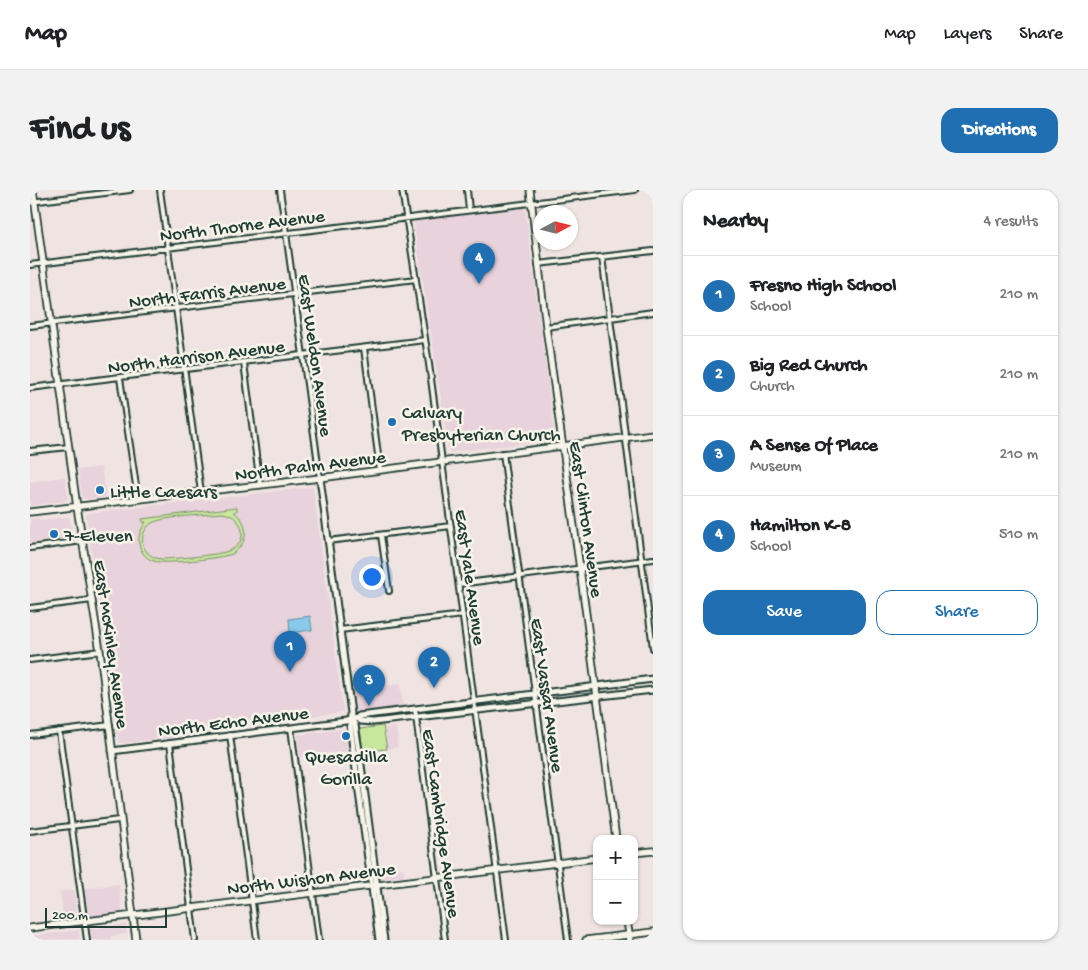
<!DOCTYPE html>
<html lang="en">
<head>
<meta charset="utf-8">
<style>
  body { margin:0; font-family:"Gochi Hand",sans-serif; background:#f2f2f2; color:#202124 }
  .controls { position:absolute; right:15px; bottom:15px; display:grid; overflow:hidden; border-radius:10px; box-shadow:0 1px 4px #0004 }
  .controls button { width:45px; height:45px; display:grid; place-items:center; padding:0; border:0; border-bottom:1px solid #e0e0e0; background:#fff; color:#202124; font:25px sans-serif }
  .compass { position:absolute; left:503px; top:15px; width:45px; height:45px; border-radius:50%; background:#fff; box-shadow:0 1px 4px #0004; rotate:83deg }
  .scale { position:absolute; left:15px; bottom:12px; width:122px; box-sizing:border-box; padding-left:5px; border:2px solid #1f3d34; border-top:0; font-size:14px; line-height:18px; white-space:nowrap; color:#1f3d34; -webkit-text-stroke:4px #f7f3e8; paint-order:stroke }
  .you { position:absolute; left:341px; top:386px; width:18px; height:18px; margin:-12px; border:4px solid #fff; border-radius:50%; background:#1a73e8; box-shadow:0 0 0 8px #1a73e833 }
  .badge { display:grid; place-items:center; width:32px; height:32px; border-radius:50%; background:#1f6fb2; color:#fff; font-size:16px; font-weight:700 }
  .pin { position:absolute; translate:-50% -41px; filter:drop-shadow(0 1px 2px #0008) }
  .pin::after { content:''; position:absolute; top:26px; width:18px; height:15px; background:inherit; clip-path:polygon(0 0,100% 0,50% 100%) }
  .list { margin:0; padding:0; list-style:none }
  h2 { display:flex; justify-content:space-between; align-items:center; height:65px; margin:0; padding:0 20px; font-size:21px }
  h2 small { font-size:16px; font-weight:400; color:#757577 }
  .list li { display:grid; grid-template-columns:32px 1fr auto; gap:15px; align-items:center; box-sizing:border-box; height:80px; padding:0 20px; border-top:1px solid #e0e0e0 }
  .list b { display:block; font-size:19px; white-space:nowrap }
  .list p { margin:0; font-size:16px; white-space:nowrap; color:#757577 }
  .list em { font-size:16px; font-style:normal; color:#757577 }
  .actions { display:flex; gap:10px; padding:15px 20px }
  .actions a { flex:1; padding:11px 0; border:1px solid #1f6fb2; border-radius:15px; text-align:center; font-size:18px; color:#1f6fb2 }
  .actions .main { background:#1f6fb2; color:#fff }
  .map { position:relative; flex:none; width:623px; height:750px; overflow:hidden; border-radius:15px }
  header { display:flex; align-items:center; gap:30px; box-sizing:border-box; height:70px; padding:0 25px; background:#fff; border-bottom:1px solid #e0e0e0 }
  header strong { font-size:24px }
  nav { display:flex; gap:28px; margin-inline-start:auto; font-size:18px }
  .intro { display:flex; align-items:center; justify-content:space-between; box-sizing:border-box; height:120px; padding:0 30px }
  h1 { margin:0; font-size:35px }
  .button { padding:12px 22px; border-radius:15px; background:#1f6fb2; color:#fff; font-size:18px; font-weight:700 }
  main { display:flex; gap:30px; padding:0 30px }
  aside { flex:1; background:#fff; border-radius:15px; box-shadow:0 1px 4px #0004 }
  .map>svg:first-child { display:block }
  .built { fill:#e8d2db }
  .green { fill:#c9e69d; stroke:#749268; fill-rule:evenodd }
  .water { fill:#89c9ea; stroke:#5f91a1 }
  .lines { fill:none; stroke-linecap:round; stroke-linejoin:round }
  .minor-casing { stroke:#1f3d34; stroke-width:8 }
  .tertiary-casing { stroke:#1f3d34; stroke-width:9 }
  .secondary-casing { stroke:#1f3d34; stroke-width:9 }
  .minor { stroke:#f7f3e8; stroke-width:4 }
  .tertiary { stroke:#f7f3e8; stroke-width:5 }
  .secondary { stroke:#f7f3e8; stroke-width:5.5 }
  .poi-dot { fill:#1f6fb2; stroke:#f7f3e8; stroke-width:2 }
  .labels { text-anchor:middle; stroke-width:5; stroke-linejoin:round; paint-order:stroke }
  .street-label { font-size:19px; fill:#1f3d34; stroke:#f7f3e8 }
  .poi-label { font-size:19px; fill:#1f3d34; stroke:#f7f3e8; text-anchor:start }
</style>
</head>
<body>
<header>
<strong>Map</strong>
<nav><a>Map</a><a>Layers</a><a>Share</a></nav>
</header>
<div class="intro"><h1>Find us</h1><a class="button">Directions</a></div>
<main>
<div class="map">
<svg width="623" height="750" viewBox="0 0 623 750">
  <rect width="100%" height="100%" fill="#f0e4e2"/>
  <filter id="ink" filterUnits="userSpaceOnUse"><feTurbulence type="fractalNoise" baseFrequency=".02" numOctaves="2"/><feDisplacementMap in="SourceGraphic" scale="10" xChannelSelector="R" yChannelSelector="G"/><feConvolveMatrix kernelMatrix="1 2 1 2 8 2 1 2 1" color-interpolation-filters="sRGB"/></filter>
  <g filter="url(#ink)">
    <path class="built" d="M493,18L495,20L525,247L522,250L422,262L419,261L384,34L386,31Z
      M71,277L76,307L55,309L52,307L48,280Z
      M35,287L38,308L35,311L0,316V292Z
      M283,297L313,522L143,544V548L90,553L88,551L73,433L56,326L58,323Z
      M39,327L43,347L0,353V329L9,328L10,330Z
      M370,494L373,517L326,523L323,500Z
      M366,537L368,557L357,559L355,538Z
      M315,539L318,561L270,567L267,545Z
      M373,678L374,686L350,689L348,681Z
      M89,694L92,722L59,726L55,698Z
      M44,700L47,727L34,729L30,702Z
      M96,734L97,744L81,746V750H62L60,739Z
      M49,740L50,749L0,750V746Z"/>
    <path class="green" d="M207,317V321L204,322C220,333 219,353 202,364C191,368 134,375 124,371C116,369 111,362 109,354C108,346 111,339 116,332H113L112,329ZM190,323C212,323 221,350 201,360C191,365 144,369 131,369C123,368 116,364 113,355C111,346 115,336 124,332C135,327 175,325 190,323Z
      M353,536L357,559L333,561L330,539Z"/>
    <path class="water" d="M280,426L282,440L260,443L259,429Z"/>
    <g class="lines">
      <g class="minor-casing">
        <path id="minor" d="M130,0L171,302
          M250,0L290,288
          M372,0L399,174L476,750
          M437,0L439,20
          M0,12L100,0
          M572,67L623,458
          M508,74L623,61
          M0,75L605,0
          M0,136L386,89
          M516,137L623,122
          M334,158L350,280
          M214,173L230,295
          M90,188L108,309
          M0,198L395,150
          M0,261L39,257
          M473,263L538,750
          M351,345L359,401
          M298,351L421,336
          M0,358L53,351
          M429,394L623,369
          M0,418L62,410
          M310,440L433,425
          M0,470L70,461
          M385,519L415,750
          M261,538L289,750
          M29,541L57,750
          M0,545L80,535
          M200,545L227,750
          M140,553L165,750
          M0,641L89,630"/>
      </g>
      <g class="tertiary-casing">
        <path id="tertiary" d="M290,288L321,523L320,536L349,750
          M327,528L330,531L343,532L623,500
          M321,529L325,535L330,567L354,750
          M82,561L316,531L327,528L329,526L623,489"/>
      </g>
      <g class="secondary-casing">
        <path id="secondary" d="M3,0L47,317L70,461L106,750
          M500,0L516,137L550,379L586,649
          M0,322L290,288L623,244
          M604,663L623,661
          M597,731L600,750
          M0,738L567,668
          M556,750L623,742"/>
      </g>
      <use href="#minor" class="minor"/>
      <use href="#tertiary" class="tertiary"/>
      <use href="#secondary" class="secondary"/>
    </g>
  </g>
  <g class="poi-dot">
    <circle cx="362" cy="232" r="5"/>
    <circle cx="70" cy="300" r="5"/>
    <circle cx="24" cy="344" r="5"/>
    <circle cx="316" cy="546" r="5"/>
  </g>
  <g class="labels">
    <g class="street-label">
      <text transform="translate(212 34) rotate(-7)" y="7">North Thorne Avenue</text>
      <text transform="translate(177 101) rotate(-7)" y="7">North Farris Avenue</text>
      <text transform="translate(166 165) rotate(-7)" y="7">North Harrison Avenue</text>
      <text transform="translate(287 165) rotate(82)" y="7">East Weldon Avenue</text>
      <text transform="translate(280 274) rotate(-7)" y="7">North Palm Avenue</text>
      <text transform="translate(558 329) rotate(82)" y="7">East Clinton Avenue</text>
      <text transform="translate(442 387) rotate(82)" y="7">East Yale Avenue</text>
      <text transform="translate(83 454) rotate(82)" y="7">East McKinley Avenue</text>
      <text transform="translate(519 505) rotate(82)" y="7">East Vassar Avenue</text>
      <text transform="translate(203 530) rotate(-7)" y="7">North Echo Avenue</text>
      <text transform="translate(413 633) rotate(82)" y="7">East Cambridge Avenue</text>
      <text transform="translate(281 687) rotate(-7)" y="7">North Wishon Avenue</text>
    </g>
    <g class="poi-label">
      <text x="372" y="228">Calvary<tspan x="372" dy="22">Presbyterian Church</tspan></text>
      <text x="80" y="307">Little Caesars</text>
      <text x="34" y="351">7-Eleven</text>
      <text x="316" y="572" text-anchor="middle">Quesadilla<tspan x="316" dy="22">Gorilla</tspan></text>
    </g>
  </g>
</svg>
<div class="controls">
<button>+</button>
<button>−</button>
</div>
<svg class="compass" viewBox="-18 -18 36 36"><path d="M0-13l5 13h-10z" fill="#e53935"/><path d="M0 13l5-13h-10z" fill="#757577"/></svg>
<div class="scale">200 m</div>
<div class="you"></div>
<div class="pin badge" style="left:260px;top:482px">1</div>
<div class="pin badge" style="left:404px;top:498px">2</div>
<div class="pin badge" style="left:339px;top:516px">3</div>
<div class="pin badge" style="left:449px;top:94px">4</div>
</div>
<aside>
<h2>Nearby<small>4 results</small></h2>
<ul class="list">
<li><span class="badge">1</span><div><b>Fresno High School</b><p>School</p></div><em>210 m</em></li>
<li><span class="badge">2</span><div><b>Big Red Church</b><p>Church</p></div><em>210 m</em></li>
<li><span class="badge">3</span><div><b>A Sense Of Place</b><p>Museum</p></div><em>210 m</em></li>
<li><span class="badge">4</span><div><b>Hamilton K-8</b><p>School</p></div><em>510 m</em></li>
</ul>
<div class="actions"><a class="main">Save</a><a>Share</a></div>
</aside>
</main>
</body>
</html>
